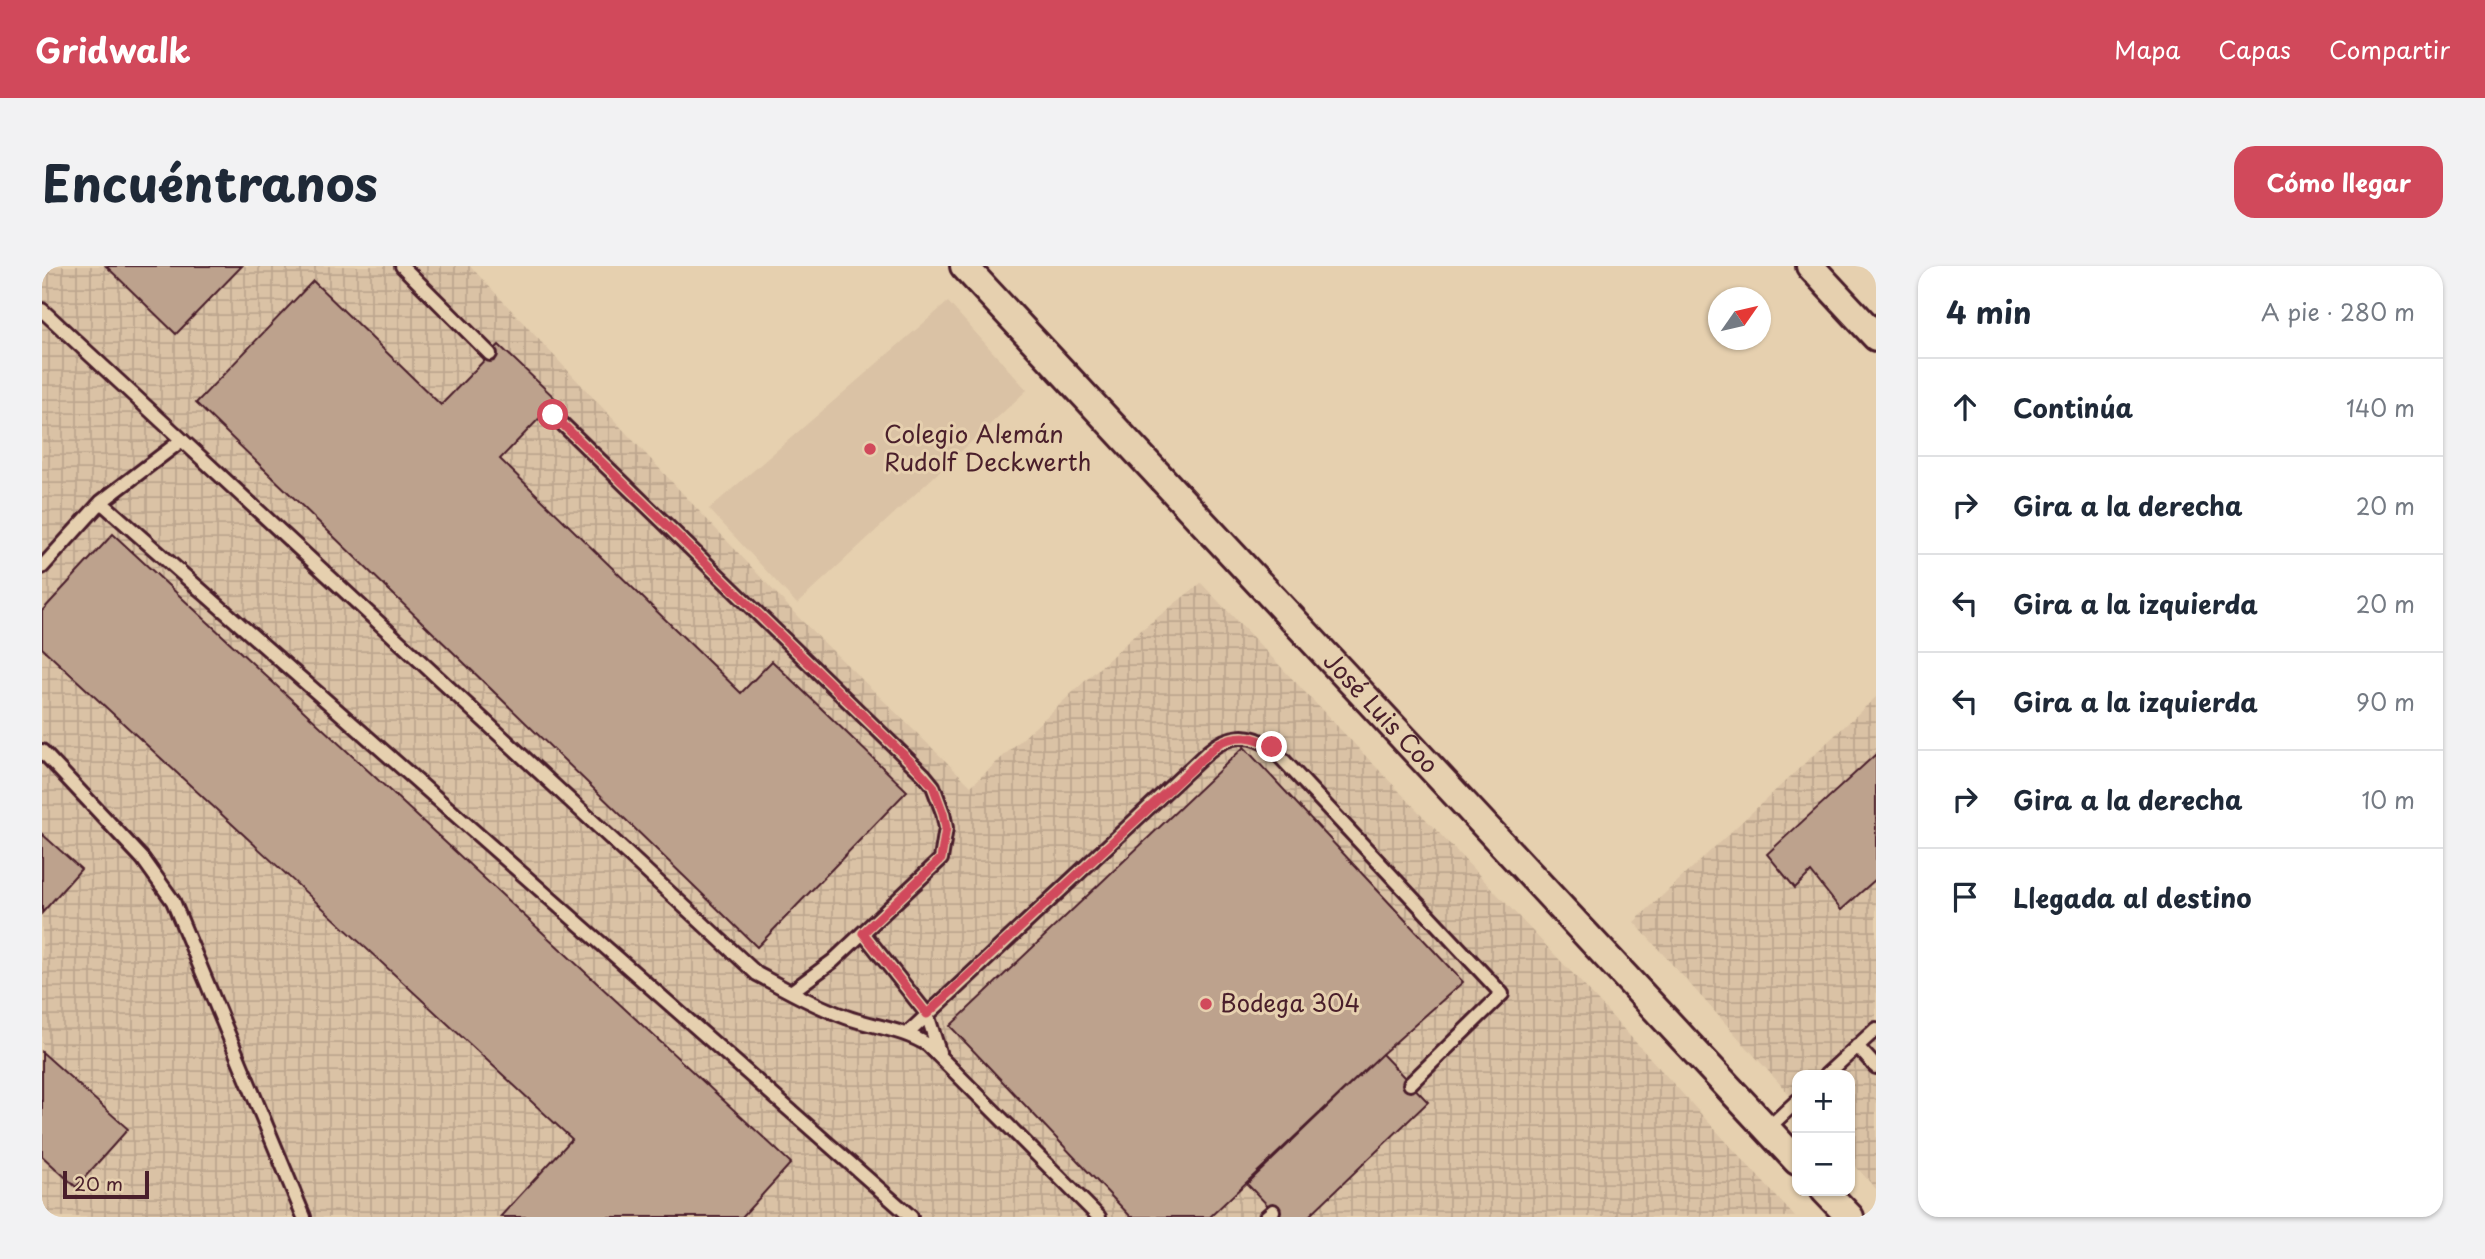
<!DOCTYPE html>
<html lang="es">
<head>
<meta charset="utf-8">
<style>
  body { margin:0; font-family:"Playpen Sans",sans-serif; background:#f2f2f3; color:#1f2937 }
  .controls { position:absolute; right:21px; bottom:21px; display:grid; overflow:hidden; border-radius:14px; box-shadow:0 2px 5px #0004 }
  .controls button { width:63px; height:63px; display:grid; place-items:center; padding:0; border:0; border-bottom:2px solid #e0e1e3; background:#fff; color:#1f2937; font:35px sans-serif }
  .compass { position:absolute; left:1666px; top:21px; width:63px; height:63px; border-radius:50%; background:#fff; box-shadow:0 2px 5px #0004; rotate:56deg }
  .scale { position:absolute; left:21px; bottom:18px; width:86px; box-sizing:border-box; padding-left:7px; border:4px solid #4a1f2b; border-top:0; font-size:19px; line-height:24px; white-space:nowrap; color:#4a1f2b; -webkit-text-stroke:5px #e6d0af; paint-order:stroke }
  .stop { position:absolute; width:21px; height:21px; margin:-16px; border:5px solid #d1495b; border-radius:50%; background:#fff }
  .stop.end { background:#d1495b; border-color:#fff; box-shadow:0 2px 7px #0008 }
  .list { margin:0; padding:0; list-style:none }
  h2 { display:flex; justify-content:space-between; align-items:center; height:91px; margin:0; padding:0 28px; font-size:30px }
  h2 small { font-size:23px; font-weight:400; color:#747a83 }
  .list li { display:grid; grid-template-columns:46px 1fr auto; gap:21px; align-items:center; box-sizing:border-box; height:98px; padding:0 28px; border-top:2px solid #e0e1e3 }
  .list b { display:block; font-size:26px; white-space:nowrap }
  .list em { font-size:23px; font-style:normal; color:#747a83 }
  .icon { flex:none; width:38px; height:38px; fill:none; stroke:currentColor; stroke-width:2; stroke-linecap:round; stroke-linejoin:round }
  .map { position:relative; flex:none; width:1834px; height:951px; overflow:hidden; border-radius:21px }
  header { display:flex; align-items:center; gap:42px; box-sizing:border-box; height:98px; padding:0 35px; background:#d1495b; color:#fff }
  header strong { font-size:33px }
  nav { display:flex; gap:38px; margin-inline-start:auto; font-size:24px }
  .intro { display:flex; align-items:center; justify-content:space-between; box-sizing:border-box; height:168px; padding:0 42px }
  h1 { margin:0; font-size:49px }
  .button { padding:18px 32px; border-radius:21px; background:#d1495b; color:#fff; font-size:24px; font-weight:700 }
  main { display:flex; gap:42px; padding:0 42px }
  aside { flex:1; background:#fff; border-radius:21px; box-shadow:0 2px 5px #0004 }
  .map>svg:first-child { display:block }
  .built { fill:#dac2a5 }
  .industrial { fill:url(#industrial-grid) }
  .building { fill:#bda28d; stroke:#4a1f2b; stroke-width:2 }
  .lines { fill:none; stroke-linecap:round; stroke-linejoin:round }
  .service-casing { stroke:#4a1f2b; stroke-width:18 }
  .minor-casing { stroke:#4a1f2b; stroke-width:32 }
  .service { stroke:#e6d0af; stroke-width:12 }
  .minor { stroke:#e6d0af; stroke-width:26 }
  .route { stroke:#d1495b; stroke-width:9 }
  .poi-dot { fill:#d1495b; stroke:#e6d0af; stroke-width:2.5 }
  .labels { text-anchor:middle; stroke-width:6; stroke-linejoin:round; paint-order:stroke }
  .poi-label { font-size:24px; fill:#4a1f2b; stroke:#e6d0af; text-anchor:start }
  .street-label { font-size:24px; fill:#4a1f2b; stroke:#e6d0af }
</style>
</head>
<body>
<header>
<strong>Gridwalk</strong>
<nav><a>Mapa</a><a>Capas</a><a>Compartir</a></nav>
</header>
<div class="intro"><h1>Encuéntranos</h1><a class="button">Cómo llegar</a></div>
<main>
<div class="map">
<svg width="1834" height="951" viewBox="0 0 1834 951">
  <defs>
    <pattern id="industrial-grid" width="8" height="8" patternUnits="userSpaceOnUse" patternTransform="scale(1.75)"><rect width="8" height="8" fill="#dac2a5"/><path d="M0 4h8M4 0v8" fill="none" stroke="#bda68e"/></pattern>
  </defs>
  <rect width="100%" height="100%" fill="#e6d0af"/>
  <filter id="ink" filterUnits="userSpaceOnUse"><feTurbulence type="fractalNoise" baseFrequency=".0143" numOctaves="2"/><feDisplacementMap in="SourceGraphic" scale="14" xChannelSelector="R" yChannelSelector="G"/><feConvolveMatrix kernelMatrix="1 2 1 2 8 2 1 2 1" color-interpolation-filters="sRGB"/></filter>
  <g filter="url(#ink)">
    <path class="built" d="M906,36L985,124L755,338L667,243Z"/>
    <path class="industrial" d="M0,0H428L759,354L929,520L1093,369L1159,317L1534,711L1753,951H0Z
      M1834,431V923L1808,894V809H1755V837L1592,656Z"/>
    <path class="building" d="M64,0H200L134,68Z
      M271,15L399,139L457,79L515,134L458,193L699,427L730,395L865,525L715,681L154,137Z
      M71,268L749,897L700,951H458L530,873L0,382V345Z
      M1202,481L1421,716L1340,788L1168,951H1089L908,760Z
      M1834,488V613L1799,644L1769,606L1753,622L1725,588Z
      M0,568L39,603L0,647Z
      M0,786L86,863L34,921L0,890Z
      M1340,788L1386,836L1266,951H1237L1205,918Z"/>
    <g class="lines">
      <g class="service-casing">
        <path id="service" d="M360,0L448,88
          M0,44L140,174L59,236L0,301
          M506,144L882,509L891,520L901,547L904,562L899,593L791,695L749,726
          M140,174L715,708C743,723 773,740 804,751C831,761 861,763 886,779L1057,951
          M59,236L869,951
          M0,485L101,593L131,635L262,951
          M821,667L885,748L897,786
          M865,768L1167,485C1187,468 1208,466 1230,482L1460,728L1368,818
          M1815,780L1834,801
          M1784,809L1834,763
          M1725,863L1755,835
          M1224,951L1231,945"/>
      </g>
      <g class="minor-casing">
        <g id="minor">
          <path id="s1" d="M922,0L1755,895"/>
          <path d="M1768,0L1834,71"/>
          <path d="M1783,925L1808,951"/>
        </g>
      </g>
      <use href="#service" class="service"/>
      <use href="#minor" class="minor"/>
    </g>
  </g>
  <g class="lines" filter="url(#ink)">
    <path class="route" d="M511,149L872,499L891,520L901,547L904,562L899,593L821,667L885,748L1177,477C1196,468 1212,469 1230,481"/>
  </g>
  <g class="poi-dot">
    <circle cx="828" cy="183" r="7"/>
    <circle cx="1164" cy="738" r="7"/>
  </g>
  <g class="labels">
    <g class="poi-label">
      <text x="842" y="177">Colegio Alemán<tspan x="842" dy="28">Rudolf Deckwerth</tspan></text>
      <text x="1178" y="746">Bodega 304</text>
    </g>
    <g class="street-label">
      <text dy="8" stroke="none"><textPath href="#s1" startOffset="611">José Luis Coo</textPath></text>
    </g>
  </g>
</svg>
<div class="controls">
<button>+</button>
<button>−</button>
</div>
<svg class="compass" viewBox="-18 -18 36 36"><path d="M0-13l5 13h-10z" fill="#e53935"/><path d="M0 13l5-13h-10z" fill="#747a83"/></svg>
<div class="scale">20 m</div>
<div class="stop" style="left:511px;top:149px"></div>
<div class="stop end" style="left:1230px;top:481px"></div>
</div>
<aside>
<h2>4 min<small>A pie · 280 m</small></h2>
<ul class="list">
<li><svg class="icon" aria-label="ahead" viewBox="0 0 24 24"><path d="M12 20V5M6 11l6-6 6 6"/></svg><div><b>Continúa</b></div><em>140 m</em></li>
<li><svg class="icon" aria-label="right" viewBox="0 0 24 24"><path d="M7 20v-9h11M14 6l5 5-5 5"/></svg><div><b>Gira a la derecha</b></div><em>20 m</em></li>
<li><svg class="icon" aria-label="left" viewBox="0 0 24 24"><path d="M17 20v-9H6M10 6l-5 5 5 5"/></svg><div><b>Gira a la izquierda</b></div><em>20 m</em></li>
<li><svg class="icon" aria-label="left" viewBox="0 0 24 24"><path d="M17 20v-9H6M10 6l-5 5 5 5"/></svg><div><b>Gira a la izquierda</b></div><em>90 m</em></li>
<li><svg class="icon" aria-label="right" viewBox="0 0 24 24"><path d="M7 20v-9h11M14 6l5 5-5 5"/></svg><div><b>Gira a la derecha</b></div><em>10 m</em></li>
<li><svg class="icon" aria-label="arrive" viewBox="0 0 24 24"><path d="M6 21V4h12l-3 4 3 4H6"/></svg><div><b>Llegada al destino</b></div></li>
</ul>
</aside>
</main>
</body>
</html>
